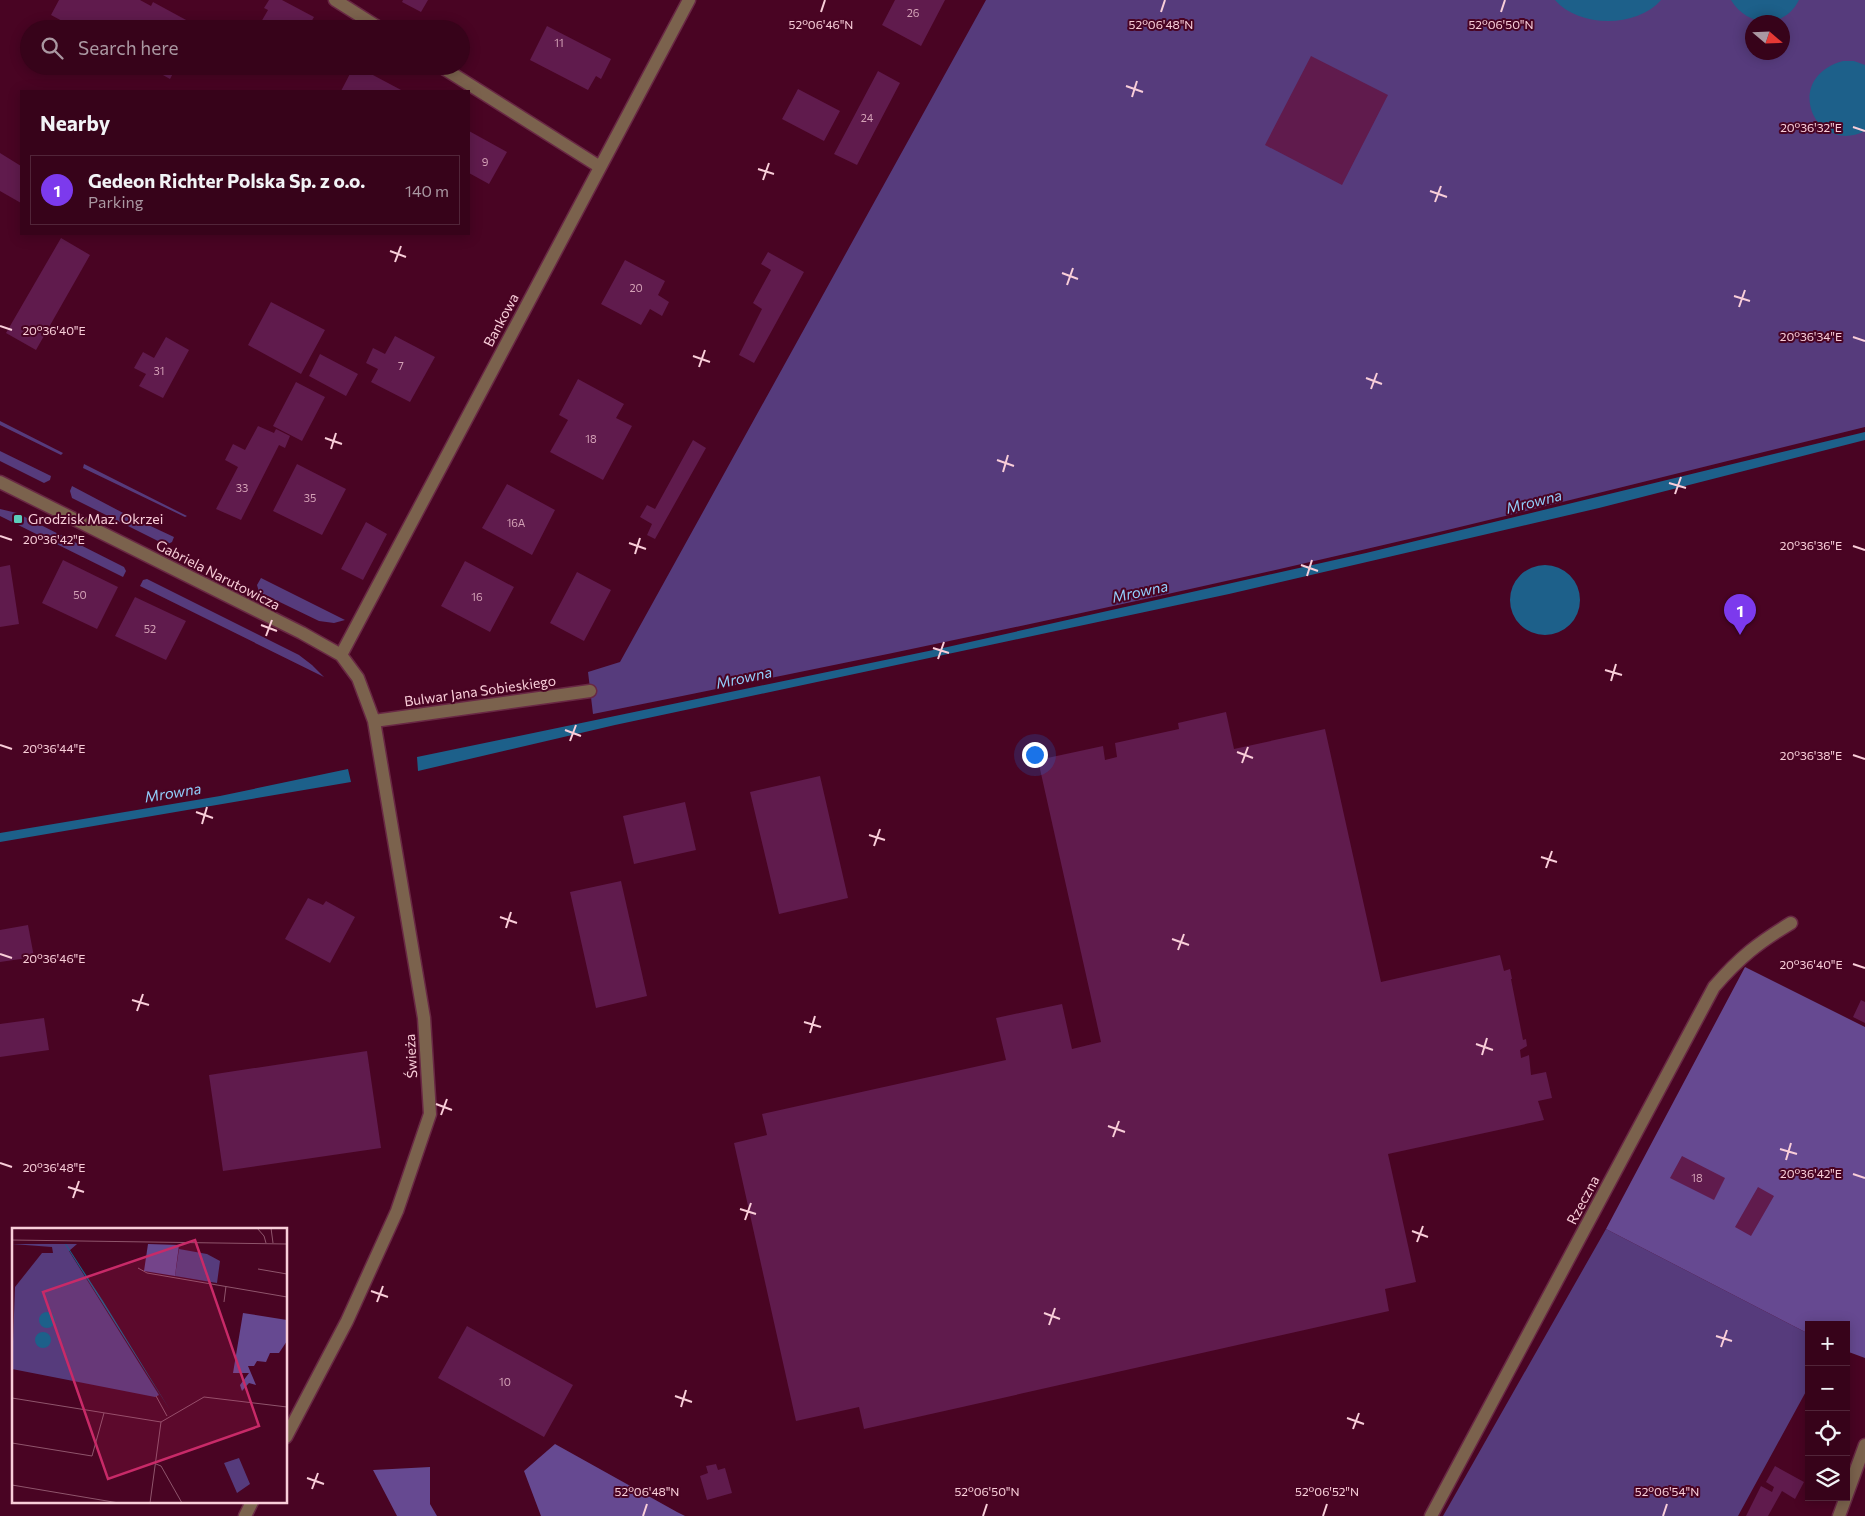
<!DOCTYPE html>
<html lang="en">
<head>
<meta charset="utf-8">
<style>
  body { margin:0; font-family:Commissioner,sans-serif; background:#3e0d23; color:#f1f3f6 }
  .controls { position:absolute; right:15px; bottom:15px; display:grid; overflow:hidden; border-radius:0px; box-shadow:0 2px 12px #0003 }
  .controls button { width:45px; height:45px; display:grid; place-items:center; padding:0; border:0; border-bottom:1px solid #512539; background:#37031a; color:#f1f3f6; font:25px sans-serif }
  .compass { position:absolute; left:1745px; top:15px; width:45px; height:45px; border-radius:50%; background:#37031a; box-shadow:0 2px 12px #0003; rotate:109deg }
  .you { position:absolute; left:1034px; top:754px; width:18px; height:18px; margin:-12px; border:4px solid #fff; border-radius:50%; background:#1a73e8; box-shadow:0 0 0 8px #1a73e833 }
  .badge { display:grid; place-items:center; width:32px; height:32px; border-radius:50%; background:#7c3aed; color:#fff; font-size:16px; font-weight:700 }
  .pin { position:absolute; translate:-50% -41px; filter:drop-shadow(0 1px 2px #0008) }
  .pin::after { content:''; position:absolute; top:26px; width:18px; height:15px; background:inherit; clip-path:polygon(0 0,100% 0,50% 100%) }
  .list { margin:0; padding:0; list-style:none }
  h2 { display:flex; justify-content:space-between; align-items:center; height:65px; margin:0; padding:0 20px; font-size:21px }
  h2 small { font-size:16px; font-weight:400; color:#aa98a2 }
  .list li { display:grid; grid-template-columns:32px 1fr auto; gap:15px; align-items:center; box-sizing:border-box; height:70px; margin:0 10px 10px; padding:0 10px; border:1px solid #512539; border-radius:0px }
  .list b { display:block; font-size:19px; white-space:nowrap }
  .list p { margin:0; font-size:16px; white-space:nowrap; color:#aa98a2 }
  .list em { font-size:16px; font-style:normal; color:#aa98a2 }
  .icon { flex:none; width:28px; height:28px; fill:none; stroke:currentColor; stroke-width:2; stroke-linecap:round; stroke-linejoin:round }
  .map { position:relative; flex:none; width:1865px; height:1516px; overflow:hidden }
  .search { position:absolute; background:#37031a; box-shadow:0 2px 12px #0003; left:20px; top:20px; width:450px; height:55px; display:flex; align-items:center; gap:12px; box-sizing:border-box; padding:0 18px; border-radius:28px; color:#aa98a2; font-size:19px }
  .panel { position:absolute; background:#37031a; box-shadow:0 2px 12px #0003; left:20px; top:90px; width:450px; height:145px; border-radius:0px }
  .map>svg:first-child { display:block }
  .green { fill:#563b7c; fill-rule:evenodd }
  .forest { fill:#664991 }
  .water { fill:#1d608a }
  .building { fill:#601b4d }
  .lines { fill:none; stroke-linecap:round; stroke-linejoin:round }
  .minor-casing { stroke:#692844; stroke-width:15 }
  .minor { stroke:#7b624d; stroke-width:12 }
  .ticks { fill:none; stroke:#f9ced9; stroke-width:2 }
  .poi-dot { fill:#5ccebb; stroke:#490423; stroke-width:2 }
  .labels { text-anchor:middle; stroke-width:4; stroke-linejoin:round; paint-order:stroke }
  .number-label { font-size:11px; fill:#d3a1b6 }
  .street-label { font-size:14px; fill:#f9ced9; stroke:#490423 }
  .poi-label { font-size:14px; fill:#f9ced9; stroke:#490423; text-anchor:start }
  .water-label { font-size:15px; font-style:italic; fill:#92cefb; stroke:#490423 }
  .inset-road { fill:none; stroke:#8f556c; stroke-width:1 }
  .view { fill:#c82a68; fill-opacity:0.15; stroke:#c82a68; stroke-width:2.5 }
  .inset-edge { fill:none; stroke:#f9ced9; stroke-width:2.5 }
  .ticks-label { font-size:12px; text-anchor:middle; fill:#f9ced9; stroke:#490423; stroke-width:4; stroke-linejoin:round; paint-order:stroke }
</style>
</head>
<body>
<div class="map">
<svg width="1865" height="1516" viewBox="0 0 1865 1516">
  <rect width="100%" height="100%" fill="#490423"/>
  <path class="green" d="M986,0H1865V427C1723,462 1581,498 1439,532C1158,599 876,657 593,714L588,672L620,662ZM1752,22H1782V52H1752Z
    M0,421L63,453L61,455L0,425Z
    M0,451L51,476L50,480L44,483L0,461Z
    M84,464L187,516L185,517L83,468Z
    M72,486L127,515L174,537L172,542L166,545L72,498L70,491Z
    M0,509L17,513L124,567L126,571L123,577L0,516Z
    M261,578L345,620L334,623L319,621L259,592L257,585Z
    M147,579L299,655L312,665L324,677L140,586L143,580Z
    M1606,1229L1809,1334V1386L1738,1516H1443Z"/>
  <path class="forest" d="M1745,967L1865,1027V1358L1846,1351V1325H1809V1334L1606,1229Z
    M555,1444L677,1512L685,1516H541L524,1471Z
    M430,1467V1504L437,1516H397L373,1470Z"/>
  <path class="water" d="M1555,0H1661C1637,28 1579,28 1555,0Z
    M1731,0H1799C1784,30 1747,27 1731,0Z
    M1843,61H1854L1865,65V131C1815,156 1781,78 1843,61Z
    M1865,432V440L1599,508L1229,594L615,725L418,771L417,757L943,648L1366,553Z
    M1510 600a35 35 0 1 1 70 0a35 35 0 1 1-70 0Z
    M348,769L351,782L0,842V833L220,796Z"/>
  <path class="building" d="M59,0H140L151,6L153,2L199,27L198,29H124L109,21L105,29H77L51,15Z
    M269,0H282L314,17L307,29H257L268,10L264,8Z
    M403,0H428L421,12L402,2Z
    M895,0H945L921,46L882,25Z
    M547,26L611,59L601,79L596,76L588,90L530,60Z
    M1311,56L1388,95L1342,185L1265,145Z
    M147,66H177L170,79Z
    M354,66H356L403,91H341Z
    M878,71L900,83L857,165L834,154Z
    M798,89L840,111L824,141L782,119Z
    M469,131L507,152L489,184L469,173Z
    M0,153L21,166V203L0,191Z
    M61,238L90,255L36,350L6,333Z
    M768,252L804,272L754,363L739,355L762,309L753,303L771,270L761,264Z
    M625,260L665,281L658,295L669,302L662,316L650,309L641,325L601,304Z
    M271,302L325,330L301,374L248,345Z
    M395,336L435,357L410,402L371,382L378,369L366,363L373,348L385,354Z
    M166,337L189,350L163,398L139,386L146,374L134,368L143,352L154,358Z
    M320,354L358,374L346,396L309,376Z
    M578,379L624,404L616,418L632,426L603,480L550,452L568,420L559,415Z
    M296,382L325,397L302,441L273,426Z
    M258,426L274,433L276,429L290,436L285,448L279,445L241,520L216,509L238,467L225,460L233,444L245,450Z
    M693,440L706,448L655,539L647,535L652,524L640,517L647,505L655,509Z
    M297,464L346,489L322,535L273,511Z
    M507,484L555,510L532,555L482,528Z
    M366,522L387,534L363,580L341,569Z
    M63,560L118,587L97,629L42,603Z
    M465,561L514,587L490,632L441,606Z
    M10,565L19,624L0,627V567Z
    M577,572L611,590L584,641L550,623Z
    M135,597L186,621L166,660L115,636Z
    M1226,712L1234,749L1325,729L1381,982L1500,955L1504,971L1510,969L1512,979H1511L1523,1040L1526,1039L1527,1046L1520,1050L1521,1058L1529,1055L1531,1075L1546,1072L1552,1098L1538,1101L1544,1120L1388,1154L1416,1282L1385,1289L1389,1311L864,1429L859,1407L796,1421L734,1143L767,1135L762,1114L1006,1060L996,1018L1062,1004L1072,1049L1101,1042L1038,760L1103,746L1105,760L1117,757L1115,743L1179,729L1178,723Z
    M820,776L848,898L779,914L750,792Z
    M685,802L696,850L634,864L623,816Z
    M621,881L647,996L596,1008L570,892Z
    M308,898L323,905L326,901L355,917L330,963L285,939Z
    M28,925L34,957L0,962V930Z
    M1861,1000L1865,1002V1023L1853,1017Z
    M44,1018L49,1050L0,1057V1024Z
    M367,1051L381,1148L223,1171L209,1075Z
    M1682,1156L1725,1178L1714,1200L1670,1178Z
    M1758,1187L1774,1196L1751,1236L1735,1227Z
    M467,1326L573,1385L544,1437L438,1378Z
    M716,1464L718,1470L725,1468L732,1493L707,1500L700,1476L708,1473L706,1466Z
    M1775,1466L1804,1482L1795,1499L1782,1491L1768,1516H1746L1761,1486L1772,1492L1774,1487L1766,1482Z"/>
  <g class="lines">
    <g class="minor-casing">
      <path id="minor" d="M335,0L381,29
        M440,66L600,167
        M0,482L302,633L341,655L358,678L374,721L424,1018L430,1114L397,1211L347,1321L286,1437
        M341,655L689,0
        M374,721L590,691
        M1846,1497L1865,1445
        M245,1516L252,1502
        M1431,1516L1714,987C1740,957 1758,943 1791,923
        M1839,1516L1846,1497"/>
    </g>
    <use href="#minor" class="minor"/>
  </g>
  <path class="ticks" d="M821,12L825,0M1161,12L1165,0M1501,12L1505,0M1126,86L1143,92M1132,97L1137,81M1853,127L1865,131M758,169L774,174M763,180L769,163M1430,191L1447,197M1435,202L1441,186M390,251L406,257M395,262L401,246M1062,273L1078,279M1067,285L1073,268M1734,296L1750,301M1739,307L1745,290M0,326L12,330M1853,337L1865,341M693,356L710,362M699,367L705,350M1366,378L1382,384M1371,389L1377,373M325,438L342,444M331,449L336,433M997,460L1014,466M1003,472L1008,455M1669,483L1686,488M1675,494L1681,477M0,536L12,540M629,543L646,549M1853,546L1865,550M635,554L640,538M1301,565L1318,571M1307,576L1312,560M261,625L277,631M266,636L272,620M933,648L949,653M938,659L944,642M1605,670L1622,675M1611,681L1616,664M565,730L581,736M570,741L576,725M0,745L12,749M1237,752L1253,758M1853,755L1865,759M1242,763L1248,747M196,812L213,818M202,824L207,807M869,835L885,840M874,846L880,829M1541,857L1557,862M1546,868L1552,851M500,917L517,923M506,928L511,912M1172,939L1189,945M1178,950L1184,934M0,954L12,958M1853,964L1865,968M132,1000L149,1005M137,1011L143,994M804,1022L821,1027M810,1033L815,1016M1476,1044L1493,1050M1482,1055L1487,1038M436,1104L452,1110M441,1115L447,1099M1108,1126L1125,1132M1113,1137L1119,1121M1780,1149L1797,1154M1786,1160L1791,1143M0,1163L12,1167M1853,1174L1865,1178M68,1187L84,1192M73,1198L79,1181M740,1209L756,1214M745,1220L751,1203M1412,1231L1428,1237M1417,1242L1423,1226M371,1291L388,1297M377,1302L383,1286M1044,1313L1060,1319M1049,1325L1055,1308M1716,1336L1732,1341M1721,1347L1727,1330M675,1396L692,1402M681,1407L686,1390M1347,1418L1364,1424M1353,1429L1359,1413M307,1478L324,1484M312,1489L318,1473M643,1516L647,1504M983,1516L987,1504M1323,1516L1327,1504M1663,1516L1667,1504"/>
  <rect class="poi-dot" x="13" y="514" width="10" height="10" rx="2.5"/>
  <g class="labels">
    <g class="number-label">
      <text x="913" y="17">26</text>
      <text x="559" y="47">11</text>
      <text x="867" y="122">24</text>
      <text x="485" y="166">9</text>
      <text x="636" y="292">20</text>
      <text x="401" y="370">7</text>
      <text x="159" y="375">31</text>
      <text x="591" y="443">18</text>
      <text x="242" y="492">33</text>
      <text x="310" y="502">35</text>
      <text x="516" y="527">16A</text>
      <text x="80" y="599">50</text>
      <text x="477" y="601">16</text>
      <text x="150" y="633">52</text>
      <text x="1697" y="1182">18</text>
      <text x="505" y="1386">10</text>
    </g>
    <g class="street-label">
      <text transform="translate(501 320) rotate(-62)" y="5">Bankowa</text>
      <text transform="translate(218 575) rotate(27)" y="5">Gabriela Narutowicza</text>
      <text transform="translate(480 691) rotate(-8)" y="5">Bulwar Jana Sobieskiego</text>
      <text transform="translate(411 1056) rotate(-93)" y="5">Świeża</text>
      <text transform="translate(1583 1200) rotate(-62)" y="5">Rzeczna</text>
    </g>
    <g class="poi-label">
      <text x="28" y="524">Grodzisk Maz. Okrzei</text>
    </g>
    <g class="water-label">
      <text transform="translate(1534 502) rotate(-14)" y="5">Mrowna</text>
      <text transform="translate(1140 592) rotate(-12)" y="5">Mrowna</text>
      <text transform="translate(744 678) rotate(-12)" y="5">Mrowna</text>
      <text transform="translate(173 793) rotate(-9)" y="5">Mrowna</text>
    </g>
  </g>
  <g transform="translate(12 1228)">
    <rect width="275" height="275" fill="#490423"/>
    <path d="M0,16H65L57,23L147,167L143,169L0,141L3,59L30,25H41L40,19ZM167,21L195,26L208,33L205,55L163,48ZM227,230L238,256L225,265L212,235Z" fill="#563b7c"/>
    <path d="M136,16L167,17L163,48L132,43ZM231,85L275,92V113L267,125H258L254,134L245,133L242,138H236L244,157L237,155L230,163L228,157L237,145H221Z" fill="#664991"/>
    <path d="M53,16H54L91,73L158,182ZM27 92a8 8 0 1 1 16 0a8 8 0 1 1-16 0ZM23 112a8 8 0 1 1 16 0a8 8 0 1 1-16 0Z" fill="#1d608a"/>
    <path class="inset-road" d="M245,0L252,8L254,15M259,0L261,15M0,12L275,16M126,40L135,45L275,69M246,41L275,46M212,74L214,58M144,168L155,188M0,170L149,194M149,194L192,169L275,179M0,215L80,228L92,185M144,236L149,238L170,275M0,257L107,275M138,275L149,194"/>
    <path class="view" d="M183,12L247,198L96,251L31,64Z"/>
    <rect width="275" height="275" class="inset-edge"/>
  </g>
  <g class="ticks-label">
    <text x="821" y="29">52°06'46"N</text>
    <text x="1161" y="29">52°06'48"N</text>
    <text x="1501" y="29">52°06'50"N</text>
    <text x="1811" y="132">20°36'32"E</text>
    <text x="54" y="335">20°36'40"E</text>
    <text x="1811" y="341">20°36'34"E</text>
    <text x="54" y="544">20°36'42"E</text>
    <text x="1811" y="550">20°36'36"E</text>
    <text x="54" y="753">20°36'44"E</text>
    <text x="1811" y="760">20°36'38"E</text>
    <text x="54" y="963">20°36'46"E</text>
    <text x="1811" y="969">20°36'40"E</text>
    <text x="54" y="1172">20°36'48"E</text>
    <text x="1811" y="1178">20°36'42"E</text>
    <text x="647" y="1496">52°06'48"N</text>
    <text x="987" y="1496">52°06'50"N</text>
    <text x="1327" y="1496">52°06'52"N</text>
    <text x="1667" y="1496">52°06'54"N</text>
  </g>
</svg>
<div class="controls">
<button>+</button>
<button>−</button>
<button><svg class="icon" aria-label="locate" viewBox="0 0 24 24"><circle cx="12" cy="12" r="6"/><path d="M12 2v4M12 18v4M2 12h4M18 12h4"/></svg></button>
<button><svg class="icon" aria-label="layers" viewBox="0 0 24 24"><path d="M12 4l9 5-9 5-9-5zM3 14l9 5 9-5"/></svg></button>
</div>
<svg class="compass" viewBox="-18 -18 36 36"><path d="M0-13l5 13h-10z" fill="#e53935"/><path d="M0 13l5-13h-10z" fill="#aa98a2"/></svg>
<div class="you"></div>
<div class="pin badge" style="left:1740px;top:635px">1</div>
<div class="search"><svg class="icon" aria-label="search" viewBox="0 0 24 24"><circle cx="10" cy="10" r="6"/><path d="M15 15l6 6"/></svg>Search here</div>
<section class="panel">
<h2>Nearby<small></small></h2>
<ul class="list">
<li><span class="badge">1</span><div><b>Gedeon Richter Polska Sp. z o.o.</b><p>Parking</p></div><em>140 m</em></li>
</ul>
</section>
</div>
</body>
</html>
